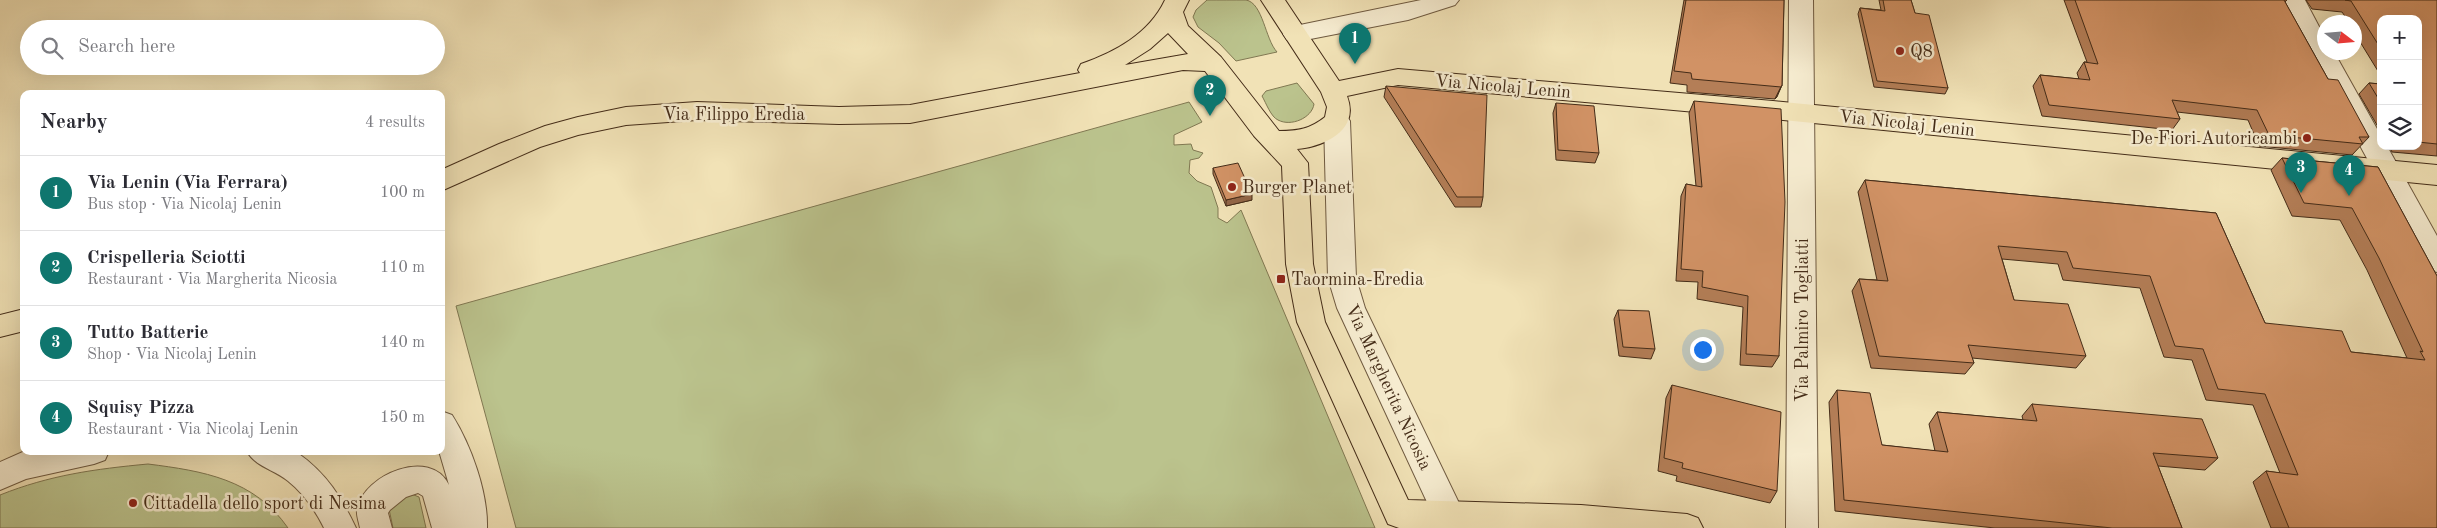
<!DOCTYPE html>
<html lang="en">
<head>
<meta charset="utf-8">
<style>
  body { margin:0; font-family:"Old Standard TT",serif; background:#f2f2f3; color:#2b2b33 }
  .controls { position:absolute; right:15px; top:15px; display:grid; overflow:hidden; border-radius:10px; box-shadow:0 5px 20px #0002 }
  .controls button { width:45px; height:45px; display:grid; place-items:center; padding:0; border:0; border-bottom:1px solid #e1e1e2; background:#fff; color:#2b2b33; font:25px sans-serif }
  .compass { position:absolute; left:2317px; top:15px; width:45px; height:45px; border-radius:50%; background:#fff; box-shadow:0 5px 20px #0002; rotate:106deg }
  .you { position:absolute; left:1702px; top:349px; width:18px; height:18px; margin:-12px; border:4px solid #fff; border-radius:50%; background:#1a73e8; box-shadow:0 0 0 8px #1a73e833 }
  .badge { display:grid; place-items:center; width:32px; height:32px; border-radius:50%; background:#0f766e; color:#fff; font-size:16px; font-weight:700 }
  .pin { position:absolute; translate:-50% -41px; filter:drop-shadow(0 1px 2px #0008) }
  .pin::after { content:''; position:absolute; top:26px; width:18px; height:15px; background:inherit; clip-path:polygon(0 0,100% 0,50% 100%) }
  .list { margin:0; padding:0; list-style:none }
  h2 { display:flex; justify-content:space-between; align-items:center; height:65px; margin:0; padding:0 20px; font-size:21px }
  h2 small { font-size:16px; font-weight:400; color:#7c7c81 }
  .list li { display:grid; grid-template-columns:32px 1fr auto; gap:15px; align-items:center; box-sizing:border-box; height:75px; padding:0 20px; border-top:1px solid #e1e1e2 }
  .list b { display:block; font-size:19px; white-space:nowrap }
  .list p { margin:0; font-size:16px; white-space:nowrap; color:#7c7c81 }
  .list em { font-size:16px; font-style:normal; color:#7c7c81 }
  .icon { flex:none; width:28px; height:28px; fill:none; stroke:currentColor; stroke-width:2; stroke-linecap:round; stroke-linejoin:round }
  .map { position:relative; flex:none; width:2437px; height:528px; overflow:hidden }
  .search { position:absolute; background:#fff; box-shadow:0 5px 20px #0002; left:20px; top:20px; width:425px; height:55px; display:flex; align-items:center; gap:12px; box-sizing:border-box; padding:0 18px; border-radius:28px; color:#7c7c81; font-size:19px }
  .panel { position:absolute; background:#fff; box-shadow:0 5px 20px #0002; left:20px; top:90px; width:425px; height:365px; border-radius:10px }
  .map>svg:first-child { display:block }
  .green { fill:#bbc38d; stroke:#807852 }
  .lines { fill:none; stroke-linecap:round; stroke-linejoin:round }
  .minor-casing { stroke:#6f5a40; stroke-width:2 }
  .major-casing { stroke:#442c18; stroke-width:2 }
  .minor { fill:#f6ecd0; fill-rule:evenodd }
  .major { fill:#f1e2b6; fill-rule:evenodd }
  .wall { fill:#b47e57; stroke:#442c18 }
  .shaded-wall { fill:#926647; stroke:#442c18 }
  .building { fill:#d19265; stroke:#442c18 }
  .poi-dot { fill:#8f2418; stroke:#f6ecd0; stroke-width:2 }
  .labels { text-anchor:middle; stroke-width:5; stroke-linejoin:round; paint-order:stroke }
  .poi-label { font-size:18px; fill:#442c18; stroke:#f6ecd0; text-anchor:start }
  .street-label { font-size:18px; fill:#442c18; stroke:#f6ecd0 }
</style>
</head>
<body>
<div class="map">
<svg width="2437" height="528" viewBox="0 0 2437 528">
  <rect width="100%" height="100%" fill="#f1e2b6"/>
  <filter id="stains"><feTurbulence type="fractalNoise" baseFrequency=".004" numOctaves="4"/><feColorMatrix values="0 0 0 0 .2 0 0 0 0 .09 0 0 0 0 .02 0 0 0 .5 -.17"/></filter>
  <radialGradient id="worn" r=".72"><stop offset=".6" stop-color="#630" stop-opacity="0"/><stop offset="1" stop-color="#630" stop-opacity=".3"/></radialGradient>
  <path class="green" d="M1207,0C1219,0 1234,0 1246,0C1263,3 1265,39 1277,52L1236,61L1219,43L1198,27L1193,17L1196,10Z
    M1297,83L1314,104C1312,118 1291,127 1278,120C1271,117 1266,103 1262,96L1266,91Z
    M1189,102L1202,122L1174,135V145L1191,144L1193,150L1203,153L1199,158L1190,160L1189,173L1197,181L1211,187L1218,208V218L1227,223L1241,210L1375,528H516L456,306Z
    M148,464C203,471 254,479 288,528H0V495C50,475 95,469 148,464Z
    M409,493L419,497L426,528H393L389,509Z"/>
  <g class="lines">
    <g class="minor-casing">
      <path id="minor" d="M1421,0H1459L1455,5L1408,20L1295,42L1287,40L1283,34L1287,28L1295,26Z
        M1789,0H1813L1818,528H1786Z
        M2281,0H2305L2324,36V52H2334L2381,136V146H2387L2437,236V272L2427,269Z
        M1337,112L1346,115L1350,121L1356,278L1365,308L1471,528H1439L1337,308L1328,278L1324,121L1328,115Z
        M441,411L452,415C471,445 488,492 487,528H432L423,496L418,493L406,497L390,510L388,513L392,528H360C359,523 356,514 357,509C364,474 431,447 449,485L439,451H441Z
        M25,451H109L105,460L94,464L26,479L0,490V462Z
        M247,451H294L299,454C326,473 342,498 356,528H324C315,510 303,493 288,481C275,470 254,466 247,451Z"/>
    </g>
    <g class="major-casing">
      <path id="major" d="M1165,0H1189L1183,12L1188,26L1221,57L1279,131C1298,131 1310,129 1325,117L1327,107L1321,92L1261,0H1285L1339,81L1398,69L1773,101L2437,165V185L1773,119L1398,85L1347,96C1360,130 1326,146 1297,149L1308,163L1313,264L1325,322L1408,500L1581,505L1687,514L1698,518L1703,528H1399L1388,524L1297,322L1286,264L1282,166L1254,136L1205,71L1183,70L910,123L839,124L697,120L626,125L578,135L540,147L441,191V170L499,144L545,126L578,117L626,107L697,102L839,107L910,105L1080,73L1078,70L1081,64C1115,52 1149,34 1165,0ZM1168,33L1188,54L1125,65L1150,49Z
        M24,309V331L0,337V315Z"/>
    </g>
    <use href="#minor" class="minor"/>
    <use href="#major" class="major"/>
  </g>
  <path class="wall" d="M1684,0H1784L1782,85L1775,99L1687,92V85L1670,83Z
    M1879,0H1911L1915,13L1948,88L1945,94L1874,87L1858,14L1860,8L1881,10Z
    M2064,0H2287L2285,2L2328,79L2369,137L2352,155L2259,146L2248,120L2177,112L2180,119L2172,130L2042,116L2033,86L2040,75L2079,79L2077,73L2084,62H2087Z
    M2306,0H2437V156L2392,152L2389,146H2418V19H2381V76L2354,32V22H2349L2342,12L2312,9Z
    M2369,83L2381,84V132L2359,94Z
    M1386,86L1483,197L1481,207H1455L1384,97Z
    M1694,101L1779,356L1772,367L1740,365L1743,307L1697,299L1698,282L1676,281L1681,196L1686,184L1696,186L1689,113Z
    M1556,103L1599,153L1595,163L1556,160L1553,113Z
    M2282,158L2378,167L2437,276V528H2271L2253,482L2266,471L2280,473L2253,405L2206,400L2192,360L2164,357L2140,288L2063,280L2058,264L2002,259L2014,300L2086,356L2076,368L1972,358L1974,363L1965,374L1871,368L1852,291L1859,279L1877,280L1858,192L1865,180L2216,213L2265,323L2351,352L2407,358L2367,270L2340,220L2292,216L2271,170Z
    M1213,168L1252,200L1226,206L1213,174Z
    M1618,310L1655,349L1651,359L1619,356L1614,319Z
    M1672,385L1777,491L1770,503L1676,481L1677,476L1658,471L1666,398Z
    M1837,390L1882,445L1935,451L1929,424L1937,412L2023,420L2022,416L2032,404L2218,458L2205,470L2158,466L2182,528H1995L1835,511L1829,402Z"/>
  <path class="shaded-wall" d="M1782,85L1777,97L1775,99Z
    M1252,194V200L1226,206V200Z"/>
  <path class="building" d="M1686,0H1784L1782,85L1781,87L1692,79L1691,73L1674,71Z
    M1883,0H1911L1915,13L1929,15L1948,88L1877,81L1860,8L1885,11Z
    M2075,0H2284L2328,79L2338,80L2369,137H2359L2363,144L2269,135L2257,110L2172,100L2180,119L2049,105L2040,75L2090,80L2084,62L2098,64Z
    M2345,0H2437V144L2418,142V19H2381V49L2351,1Z
    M2369,83L2381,84V103Z
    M1386,86L1487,95L1483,197H1457Z
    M1694,101L1781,109L1785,202L1779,356L1746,354L1748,296L1702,287L1703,271L1681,269L1686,184L1702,187Z
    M1556,103L1594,106L1599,153L1558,150Z
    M2282,158L2378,167L2437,276V528H2289L2266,471L2298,475L2265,394L2218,389L2203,349L2175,346L2150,276L2073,268L2067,252L1998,246L2014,300L2068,304L2086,356L1968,345L1974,363L1879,356L1859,279L1888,281L1865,180L2216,213L2265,323L2342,331L2351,352L2425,360L2420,351L2423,352L2379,258L2352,208L2304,203Z
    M1238,163L1252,194L1226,200L1213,168Z
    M1618,310L1649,311L1655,349L1623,347Z
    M1672,385L1781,412L1777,491L1682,468L1683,463L1664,458Z
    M1837,390L1870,393L1882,445L1948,452L1937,412L2037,421L2032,404L2202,419L2218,458L2153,453L2182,528H2112L1844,500Z"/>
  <g class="poi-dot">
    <circle cx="1900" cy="51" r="5"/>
    <circle cx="2307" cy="138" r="5"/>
    <circle cx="1232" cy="187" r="5"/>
    <rect x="1276" y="274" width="10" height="10" rx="2.5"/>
    <circle cx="133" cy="503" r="5"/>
  </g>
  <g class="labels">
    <g class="poi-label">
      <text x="1910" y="57">Q8</text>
      <text x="2297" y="144" text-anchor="end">De Fiori Autoricambi</text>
      <text x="1242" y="193">Burger Planet</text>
      <text x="1291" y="285">Taormina-Eredia</text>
      <text x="143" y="509">Cittadella dello sport di Nesima</text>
    </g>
    <g class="street-label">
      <text transform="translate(1503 86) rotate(5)" y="6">Via Nicolaj Lenin</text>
      <text x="734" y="120">Via Filippo Eredia</text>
      <text transform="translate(1907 123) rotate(6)" y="6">Via Nicolaj Lenin</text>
      <text transform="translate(1802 320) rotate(-90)" y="6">Via Palmiro Togliatti</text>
      <text transform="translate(1389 387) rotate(65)" y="6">Via Margherita Nicosia</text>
    </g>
  </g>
  <rect width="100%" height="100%" filter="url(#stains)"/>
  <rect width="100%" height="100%" fill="url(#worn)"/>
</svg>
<div class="controls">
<button>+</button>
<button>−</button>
<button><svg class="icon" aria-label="layers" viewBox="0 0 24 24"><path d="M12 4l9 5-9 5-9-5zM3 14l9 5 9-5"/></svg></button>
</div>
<svg class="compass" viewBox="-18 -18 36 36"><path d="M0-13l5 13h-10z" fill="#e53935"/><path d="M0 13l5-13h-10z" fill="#7c7c81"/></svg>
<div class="you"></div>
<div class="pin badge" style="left:1355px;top:64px">1</div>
<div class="pin badge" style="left:1210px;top:116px">2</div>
<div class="pin badge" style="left:2301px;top:193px">3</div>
<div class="pin badge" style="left:2349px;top:196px">4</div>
<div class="search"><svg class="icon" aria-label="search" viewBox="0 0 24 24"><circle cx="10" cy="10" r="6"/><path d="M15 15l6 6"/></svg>Search here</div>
<section class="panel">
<h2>Nearby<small>4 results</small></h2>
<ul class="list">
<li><span class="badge">1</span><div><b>Via Lenin (Via Ferrara)</b><p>Bus stop · Via Nicolaj Lenin</p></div><em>100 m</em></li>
<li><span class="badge">2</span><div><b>Crispelleria Sciotti</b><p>Restaurant · Via Margherita Nicosia</p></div><em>110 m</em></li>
<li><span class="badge">3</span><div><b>Tutto Batterie</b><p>Shop · Via Nicolaj Lenin</p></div><em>140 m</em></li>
<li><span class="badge">4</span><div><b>Squisy Pizza</b><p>Restaurant · Via Nicolaj Lenin</p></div><em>150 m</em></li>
</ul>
</section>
</div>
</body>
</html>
